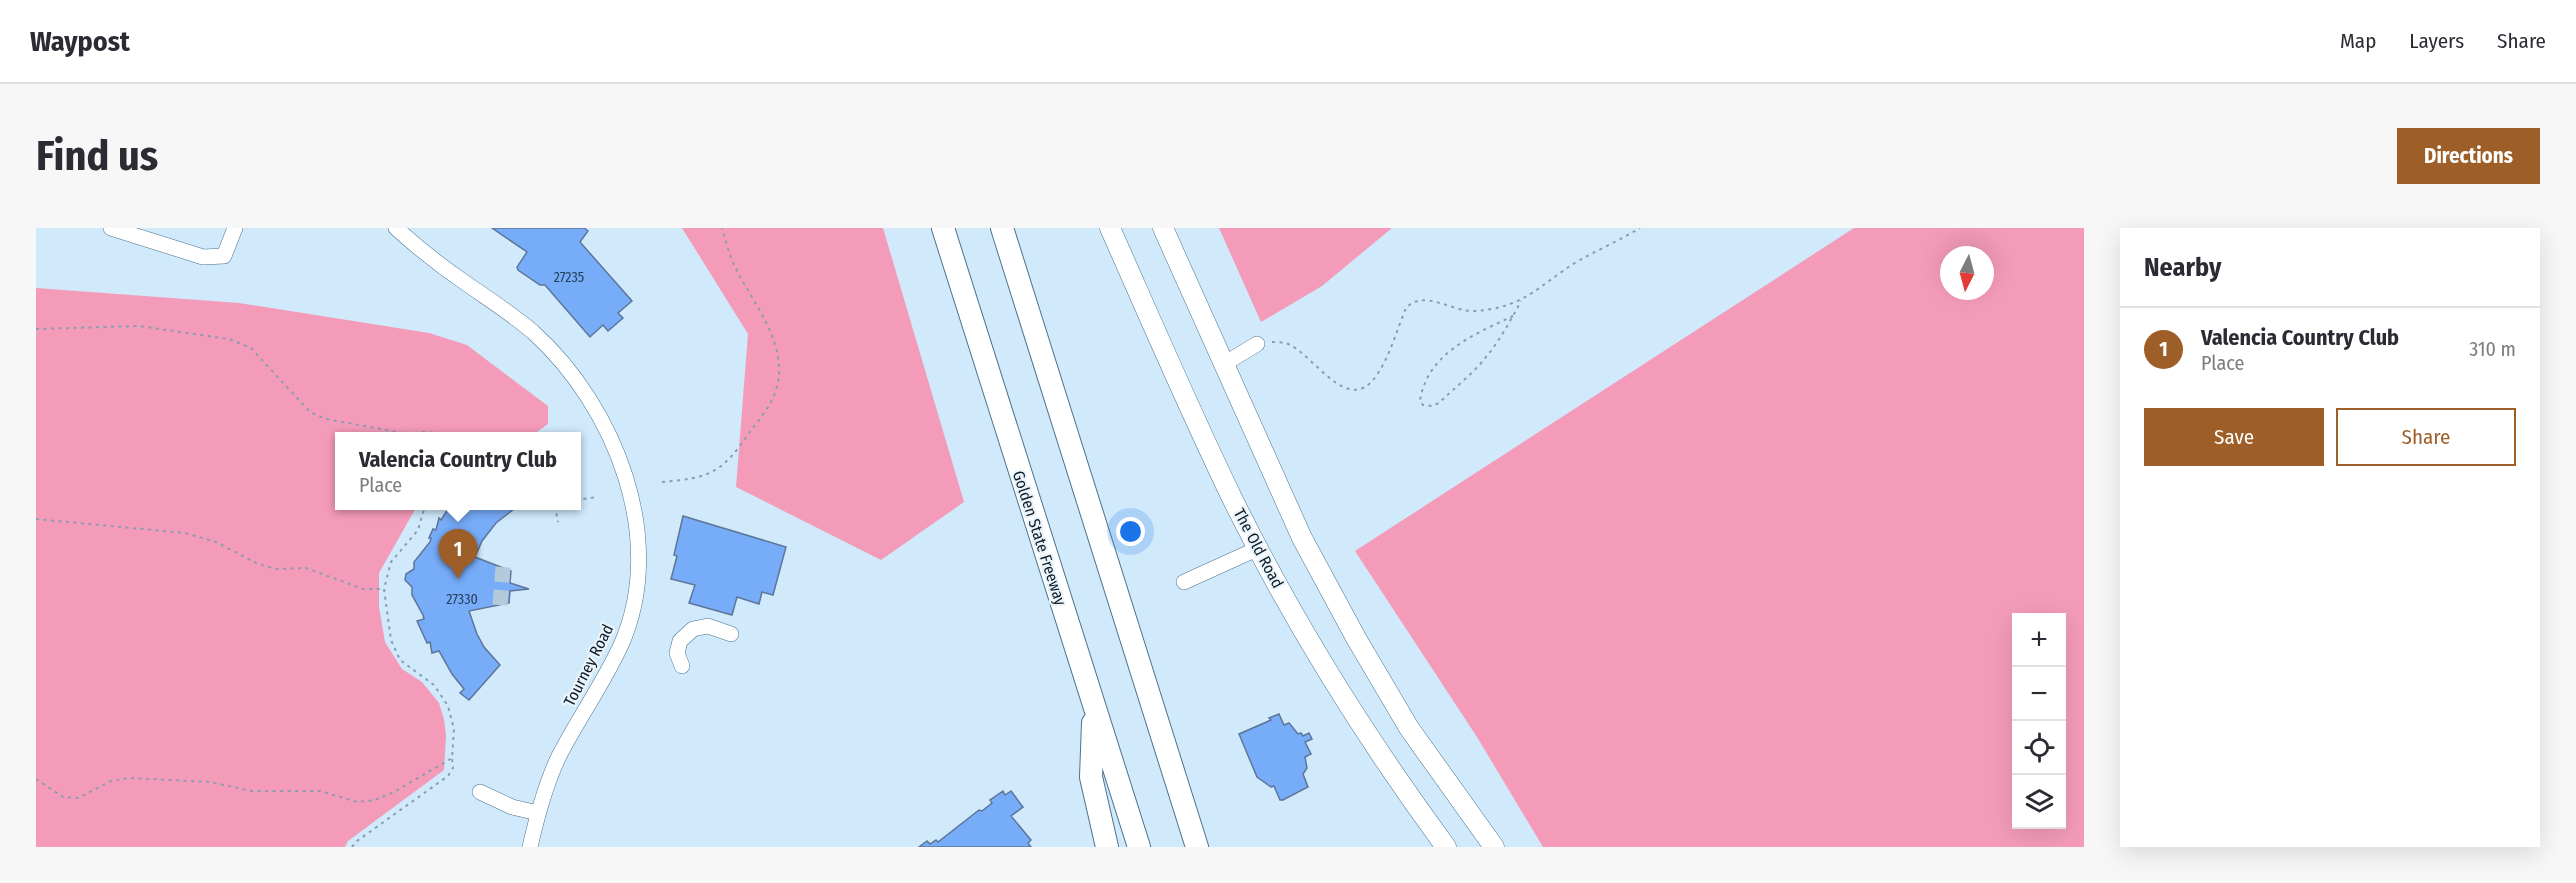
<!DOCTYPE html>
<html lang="en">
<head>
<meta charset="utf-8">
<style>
  body { margin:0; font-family:"Fira Sans Condensed",sans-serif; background:#f7f7f7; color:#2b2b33 }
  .controls { position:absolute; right:18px; bottom:18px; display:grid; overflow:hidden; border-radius:0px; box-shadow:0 6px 24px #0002 }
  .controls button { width:54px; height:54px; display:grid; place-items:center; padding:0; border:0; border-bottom:2px solid #e1e1e2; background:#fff; color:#2b2b33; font:30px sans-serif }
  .compass { position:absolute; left:1904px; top:18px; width:54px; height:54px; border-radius:50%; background:#fff; box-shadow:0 6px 24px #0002; rotate:186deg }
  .you { position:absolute; left:1095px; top:304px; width:21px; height:21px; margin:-15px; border:4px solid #fff; border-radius:50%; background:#1a73e8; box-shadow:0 0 0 9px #1a73e833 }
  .badge { display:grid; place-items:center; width:39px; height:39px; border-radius:50%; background:#9e5e28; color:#fff; font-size:20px; font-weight:700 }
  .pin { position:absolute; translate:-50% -50px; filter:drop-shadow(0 2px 3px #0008) }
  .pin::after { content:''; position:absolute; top:32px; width:21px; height:18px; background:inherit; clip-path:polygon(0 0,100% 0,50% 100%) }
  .popup { position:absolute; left:299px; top:204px; width:246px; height:78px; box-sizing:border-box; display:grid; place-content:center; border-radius:0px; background:#fff; filter:drop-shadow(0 2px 4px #0005); font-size:20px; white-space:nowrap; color:#7c7c81 }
  .popup b { font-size:22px; color:#2b2b33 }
  .popup::after { content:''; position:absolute; left:50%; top:100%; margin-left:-12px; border:12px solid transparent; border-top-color:#fff }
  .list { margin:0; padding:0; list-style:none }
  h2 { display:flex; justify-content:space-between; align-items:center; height:78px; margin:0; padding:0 24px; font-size:26px }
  h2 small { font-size:20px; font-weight:400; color:#7c7c81 }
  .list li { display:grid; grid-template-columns:39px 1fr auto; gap:18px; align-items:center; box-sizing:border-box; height:84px; padding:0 24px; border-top:2px solid #e1e1e2 }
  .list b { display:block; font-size:22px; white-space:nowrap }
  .list p { margin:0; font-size:20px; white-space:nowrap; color:#7c7c81 }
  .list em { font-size:20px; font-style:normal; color:#7c7c81 }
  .actions { display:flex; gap:12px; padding:18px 24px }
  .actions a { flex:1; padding:14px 0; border:2px solid #9e5e28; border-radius:0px; text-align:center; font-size:21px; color:#9e5e28 }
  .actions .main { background:#9e5e28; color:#fff }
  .icon { flex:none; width:33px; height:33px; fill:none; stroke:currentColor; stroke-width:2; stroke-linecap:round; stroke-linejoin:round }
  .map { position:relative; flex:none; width:2048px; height:619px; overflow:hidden; border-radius:0px }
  header { display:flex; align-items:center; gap:36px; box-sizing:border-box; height:84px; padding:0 30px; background:#fff; border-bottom:2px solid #e1e1e2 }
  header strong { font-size:28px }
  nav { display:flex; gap:33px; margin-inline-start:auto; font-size:21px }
  .intro { display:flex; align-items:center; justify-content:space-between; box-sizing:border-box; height:144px; padding:0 36px }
  h1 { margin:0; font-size:42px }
  .button { padding:15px 27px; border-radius:0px; background:#9e5e28; color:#fff; font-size:21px; font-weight:700 }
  main { display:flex; gap:36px; padding:0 36px }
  aside { flex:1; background:#fff; border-radius:0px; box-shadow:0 6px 24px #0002 }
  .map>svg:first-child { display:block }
  .green { fill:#f49bba; fill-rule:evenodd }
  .building { fill:#77acf9; stroke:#5e7598; stroke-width:1.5 }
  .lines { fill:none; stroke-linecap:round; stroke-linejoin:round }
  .minor-tunnel { stroke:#b3cadb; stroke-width:15; stroke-dasharray:15 8; stroke-linecap:butt }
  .minor-casing { stroke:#4c748e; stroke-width:16 }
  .major-casing { stroke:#4c748e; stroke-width:21 }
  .highway-casing { stroke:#4c748e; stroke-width:24 }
  .path { stroke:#889eae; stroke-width:2; stroke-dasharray:3 4.5; stroke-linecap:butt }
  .minor { stroke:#fff; stroke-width:15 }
  .major { stroke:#fff; stroke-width:20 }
  .highway { stroke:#fff; stroke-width:22 }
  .labels { text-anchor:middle; stroke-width:4.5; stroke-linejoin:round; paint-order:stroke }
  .number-label { font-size:14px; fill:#27405c }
  .street-label { font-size:16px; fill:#0c1c27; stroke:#ebf4fa }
</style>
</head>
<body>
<header>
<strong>Waypost</strong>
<nav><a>Map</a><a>Layers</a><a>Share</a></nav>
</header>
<div class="intro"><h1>Find us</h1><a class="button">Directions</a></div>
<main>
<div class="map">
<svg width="2048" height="619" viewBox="0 0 2048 619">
  <rect width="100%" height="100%" fill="#d0e9fb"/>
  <path class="green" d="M646,0H847L928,274L845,332L700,259L712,106Z
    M1183,0H1356L1286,58L1225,94Z
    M1818,0H2048V619H1507L1441,509L1319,323ZM1913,27H1949V63H1913ZM2026,389V596H1980V389Z
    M0,60L203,75L393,105L431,117L512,178V196L498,206L465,208H304V278H381L343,345V379L349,414L366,441L386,454L403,475L408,491L410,508L408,542L312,613L309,619H0Z"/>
  <path class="building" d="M456,0H548L552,3L544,14L596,73L582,85L587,90L572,103L567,97L554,109L509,57H504L482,42L481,39L491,24Z
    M421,278H477L478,281L460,295L446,313L439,329L475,343L474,355L493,361L474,363L473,375L433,383L441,406L448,419L464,437L433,472L424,465L428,461L416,446L403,423L396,425L394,414L391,415L381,393L388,391L387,387L376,367V359L369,352L370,346L378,341V334L394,314L395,310H393L397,301L400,302L403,290L405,292L412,281L416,284Z
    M647,288L750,319L737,367L726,364L723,376L701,369L696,387L653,375L659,357L635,351L641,328L638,327Z
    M1243,486L1248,497L1253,495L1262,506L1265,505L1267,508L1273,505L1276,511L1269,514L1275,526L1269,529L1271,540L1267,546L1272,559L1247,572H1244L1238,558L1235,559L1221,549L1203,506L1235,492L1233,490Z
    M967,563L969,567L975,563L987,579L975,588L995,612L992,615L995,619H883L891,613L894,616L900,612L902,614L943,582L946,583L956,575L954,572Z"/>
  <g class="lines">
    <path class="minor-tunnel" d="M464,377L467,339"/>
    <g class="minor-casing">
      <path id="minor" d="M75,0L167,29L188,28L199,0
        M360,0C382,20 406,39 431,56C454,72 476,86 497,104C579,178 632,311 585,417C567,456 542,491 523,528C509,557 501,588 494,619
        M1188,136L1221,116
        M1148,354L1223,320
        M646,438L641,425L644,413L657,401L672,398L695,406
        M444,564L476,579L502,585"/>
    </g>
    <g class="major-casing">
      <path id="major" d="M1074,0C1114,90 1153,181 1196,270C1256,392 1329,509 1410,619
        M1127,0L1266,310L1320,410L1373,500L1458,619"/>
    </g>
    <g class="highway-casing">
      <path id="highway" d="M907,0L1103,619
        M966,0L1161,619
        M1057,495L1055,549L1071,619"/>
    </g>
    <path class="path" d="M1477,88C1439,106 1391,125 1384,173L1387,177L1396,178L1403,175C1418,160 1437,146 1450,129C1464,112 1475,92 1485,73
      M0,101L103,98L193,111L215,120L274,184L290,191L372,206L387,204L411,206L413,208
      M1236,114C1242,114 1249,114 1254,117C1279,129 1313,188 1340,148C1354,129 1361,101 1370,80C1388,60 1417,85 1440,83C1490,79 1503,57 1542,33C1562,22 1584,12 1604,0
      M626,254C674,250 686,245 713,205C723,192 735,178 740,162C754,118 718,77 699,39C693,27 690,13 686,0
      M540,272L561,269
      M519,278L522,294
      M0,291L149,305L180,314L222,336L240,341L270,340L327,361H348
      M0,551L27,569L42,570L75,553L93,550L174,554L216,563H284L321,574L339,572L358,564L416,530L418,501L412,478L398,457L364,432L355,412L348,361L355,334L382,302L389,278
      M316,619L321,613L412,548L417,540L416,530"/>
    <use href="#minor" class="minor"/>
    <use href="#major" class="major"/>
    <use href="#highway" class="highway"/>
  </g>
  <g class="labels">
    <g class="number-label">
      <text x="533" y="54">27235</text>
      <text x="426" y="376">27330</text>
    </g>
    <g class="street-label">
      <text transform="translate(1004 310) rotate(72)" y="6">Golden State Freeway</text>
      <text transform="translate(1223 320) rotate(62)" y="6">The Old Road</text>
      <text transform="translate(552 437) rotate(-63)" y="6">Tourney Road</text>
    </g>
  </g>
</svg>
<div class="controls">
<button>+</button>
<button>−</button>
<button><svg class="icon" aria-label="locate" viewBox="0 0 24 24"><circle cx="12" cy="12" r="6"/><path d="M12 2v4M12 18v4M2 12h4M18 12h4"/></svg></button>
<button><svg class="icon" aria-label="layers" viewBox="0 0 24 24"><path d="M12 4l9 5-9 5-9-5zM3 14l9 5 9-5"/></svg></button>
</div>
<svg class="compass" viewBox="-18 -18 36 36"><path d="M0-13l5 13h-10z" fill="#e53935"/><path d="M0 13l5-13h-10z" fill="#7c7c81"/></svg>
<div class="you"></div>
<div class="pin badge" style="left:422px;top:351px">1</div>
<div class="popup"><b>Valencia Country Club</b>Place</div>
</div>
<aside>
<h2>Nearby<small></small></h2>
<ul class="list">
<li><span class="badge">1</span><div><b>Valencia Country Club</b><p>Place</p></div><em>310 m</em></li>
</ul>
<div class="actions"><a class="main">Save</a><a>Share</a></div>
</aside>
</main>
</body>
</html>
